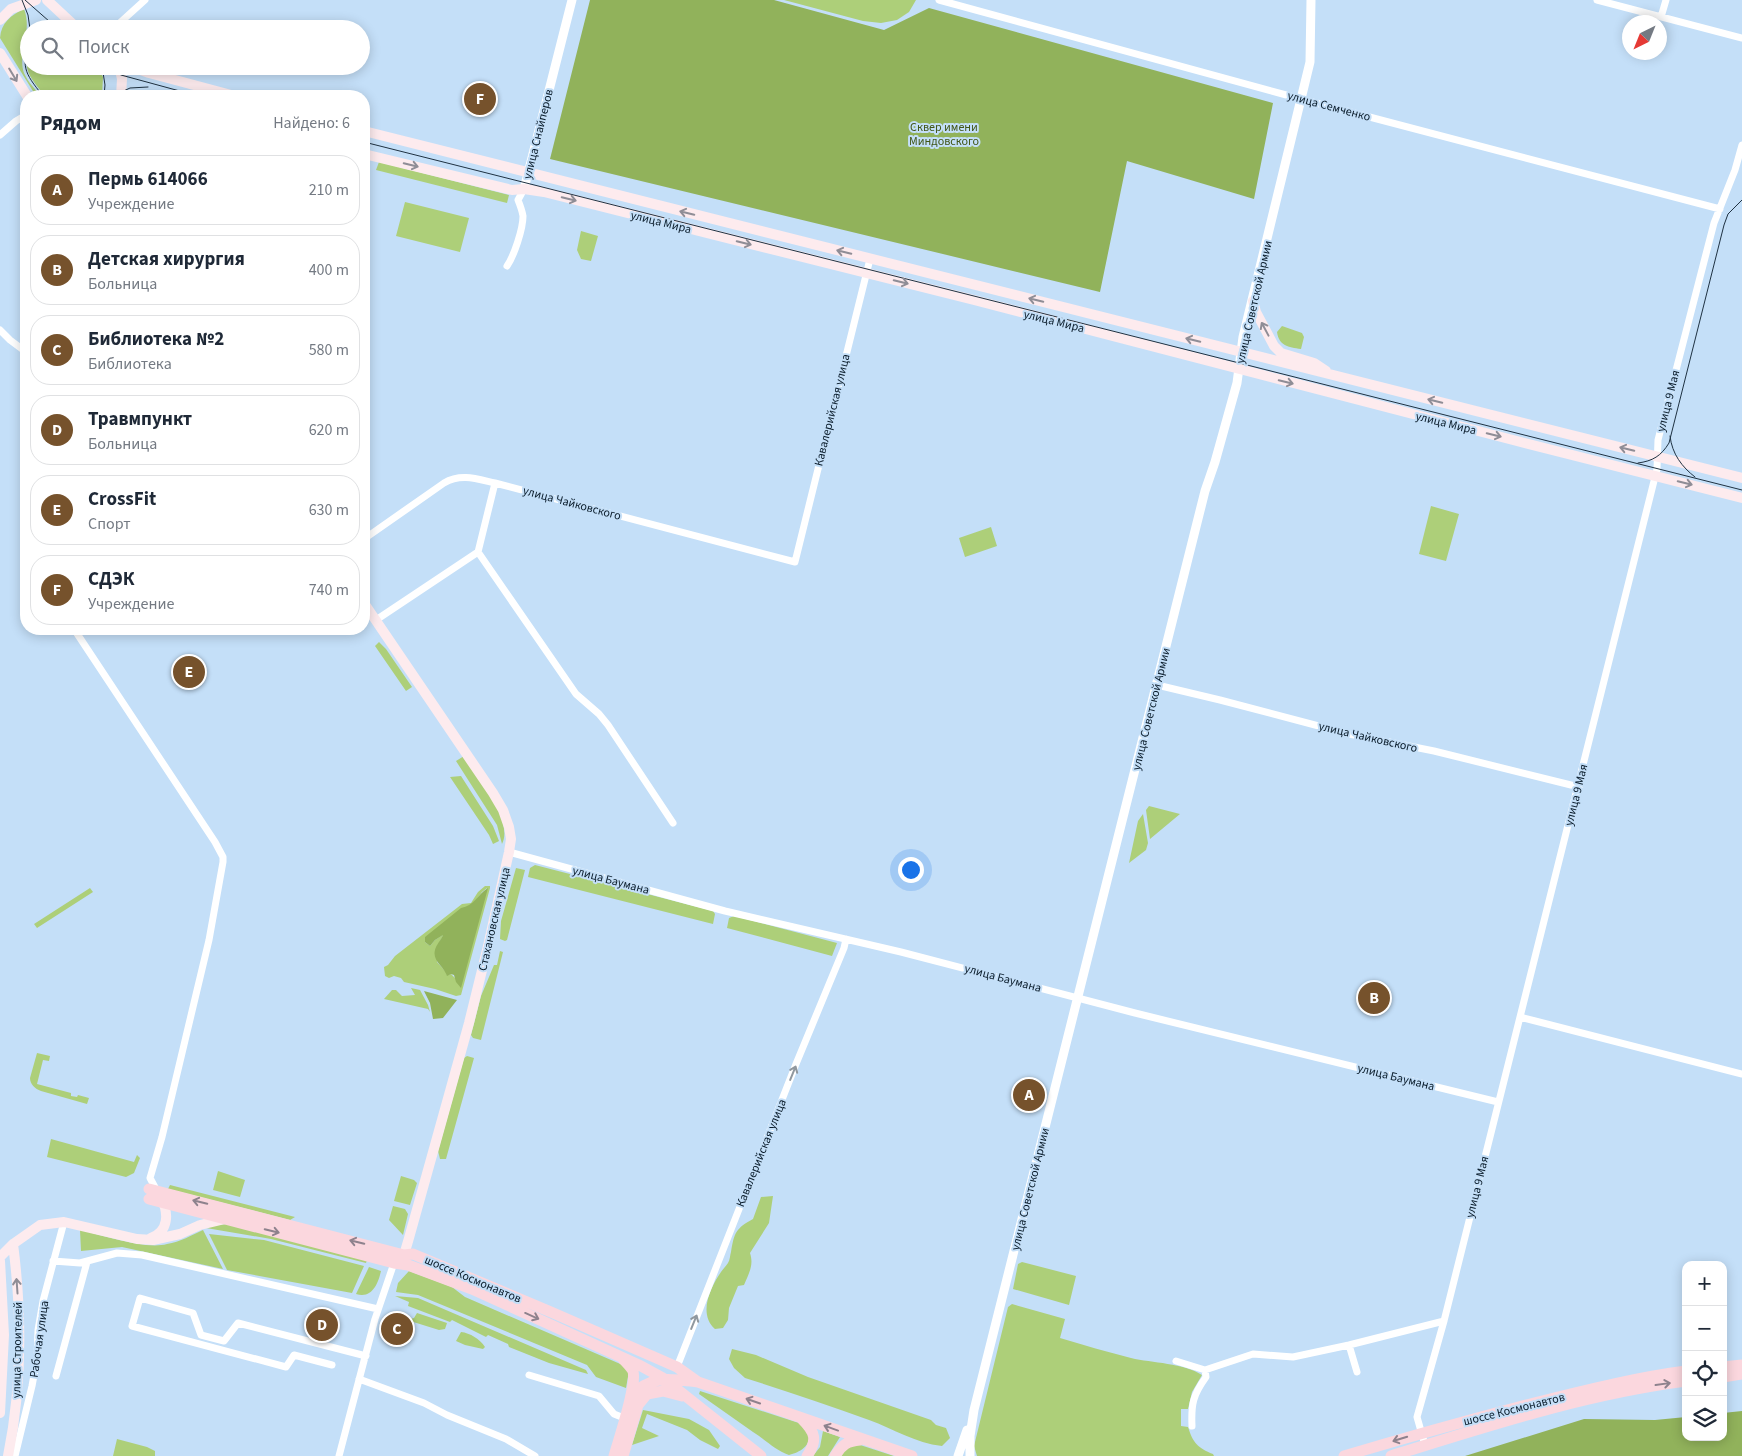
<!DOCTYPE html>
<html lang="ru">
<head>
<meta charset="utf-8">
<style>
  body { margin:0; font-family:"Source Sans 3",sans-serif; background:#f2f2f3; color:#1f2937 }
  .controls { position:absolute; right:15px; bottom:15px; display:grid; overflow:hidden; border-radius:10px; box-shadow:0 2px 12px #0003 }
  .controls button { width:45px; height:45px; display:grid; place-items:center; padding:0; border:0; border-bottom:1px solid #e0e1e3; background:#fff; color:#1f2937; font:25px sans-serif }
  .compass { position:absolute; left:1622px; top:15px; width:45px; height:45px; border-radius:50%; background:#fff; box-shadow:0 2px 12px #0003; rotate:223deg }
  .you { position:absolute; left:910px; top:869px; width:18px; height:18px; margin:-12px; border:4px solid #fff; border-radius:50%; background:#1a73e8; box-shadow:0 0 0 8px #1a73e833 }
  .badge { display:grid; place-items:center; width:32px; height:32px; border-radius:50%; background:#76522c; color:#fff; font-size:16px; font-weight:700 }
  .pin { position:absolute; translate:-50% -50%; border:2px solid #fff; box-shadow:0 1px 5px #0006 }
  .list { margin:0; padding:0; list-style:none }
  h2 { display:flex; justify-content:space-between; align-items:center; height:65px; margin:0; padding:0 20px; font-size:21px }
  h2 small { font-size:16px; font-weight:400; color:#747a83 }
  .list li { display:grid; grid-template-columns:32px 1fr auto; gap:15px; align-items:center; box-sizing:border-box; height:70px; margin:0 10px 10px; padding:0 10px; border:1px solid #e0e1e3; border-radius:20px }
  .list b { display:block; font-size:19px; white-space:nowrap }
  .list p { margin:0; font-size:16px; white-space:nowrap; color:#747a83 }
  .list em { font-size:16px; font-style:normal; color:#747a83 }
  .icon { flex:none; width:28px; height:28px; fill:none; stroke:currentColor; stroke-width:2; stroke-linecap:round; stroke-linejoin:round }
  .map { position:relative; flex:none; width:1742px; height:1456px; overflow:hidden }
  .search { position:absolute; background:#fff; box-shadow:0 2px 12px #0003; left:20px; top:20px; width:350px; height:55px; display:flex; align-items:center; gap:12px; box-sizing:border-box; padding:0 18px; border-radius:28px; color:#747a83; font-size:19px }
  .panel { position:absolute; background:#fff; box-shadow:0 2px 12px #0003; left:20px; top:90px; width:350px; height:545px; border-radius:20px }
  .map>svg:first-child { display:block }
  .green { fill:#adcf79; fill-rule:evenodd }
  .forest { fill:#91b25b }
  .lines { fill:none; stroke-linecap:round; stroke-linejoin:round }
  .minor { stroke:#fff; stroke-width:7 }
  .tertiary { stroke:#fff; stroke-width:9 }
  .secondary { stroke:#fdebee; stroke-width:10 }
  .primary { stroke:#fbd7de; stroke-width:11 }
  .tram { stroke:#1f3242; stroke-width:1 }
  .oneway { stroke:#8f8d96 }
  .oneway2 { stroke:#90989f }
  .oneway3 { stroke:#8e828d }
  .labels { text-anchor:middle; stroke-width:4; stroke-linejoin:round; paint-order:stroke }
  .street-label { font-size:12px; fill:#091b2a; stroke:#c4dff8 }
  .park-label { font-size:12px; fill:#415618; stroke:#c4dff8 }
</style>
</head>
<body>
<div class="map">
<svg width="1742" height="1456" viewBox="0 0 1742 1456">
  <rect width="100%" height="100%" fill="#c4dff8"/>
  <path class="green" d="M784,0H916L909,12L897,20L881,23L863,21Z
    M24,9C33,31 17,53 24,73C28,82 35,89 41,96H36L0,38C1,23 11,15 24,9Z
    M29,51V66H97L103,77L102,96H45C34,82 21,70 29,51Z
    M379,162L509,195L507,203L376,170Z
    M405,202L469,218L460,252L396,236Z
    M581,231L598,236L591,261L581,259L577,250Z
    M1282,326L1302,333L1304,337L1301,349C1288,347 1279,346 1277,332Z
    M1431,506L1459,514L1446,561L1419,554Z
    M991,527L997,546L965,557L959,538Z
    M379,642L386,649L412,687L406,691L375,646Z
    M464,756C477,776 514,820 502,844L497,825L456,761Z
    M461,776L493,826L499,841L493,844L489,835L450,777Z
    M1149,806L1180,814L1150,839L1146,810Z
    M1143,814L1148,843L1146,850L1129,863L1138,821Z
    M535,865L713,911L715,914L713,924L528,877L530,868Z
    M516,868L525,870L507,940L505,941L500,939L501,921Z
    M485,886H490V888L461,995L456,996L435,989L404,982L401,978L394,976L389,978L385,976L384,967L388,965L395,956L462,904L471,903L478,892ZM487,888L456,979L451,974L447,975L446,972L437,962L440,941L444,934L435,940L430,946L425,942V940L473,904L482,892Z
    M90,888L93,892L37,928L34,924Z
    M734,916L837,943L832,956L727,928L729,918Z
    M500,951L503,952L481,1040L473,1038L471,1035L481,996L494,965H497Z
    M411,988L420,990L428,1005L430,1012L428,1009L384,999L392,990H396L402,996L415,995Z
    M37,1053L50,1056L49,1061L43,1060L37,1084L71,1093V1096L77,1097L78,1095L89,1098L87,1104L41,1091C35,1089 30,1084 30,1078Z
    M467,1056L474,1058L446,1159H440L438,1151L464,1058Z
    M51,1139L134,1162L137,1155L140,1158L134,1173L126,1177L47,1157Z
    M218,1171L245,1180L240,1197L213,1190Z
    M401,1176L414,1180L417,1183L410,1205L394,1201Z
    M170,1185L295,1217L290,1220L168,1189Z
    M773,1196L769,1223L750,1253C754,1265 749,1273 744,1285L738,1286L729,1308L728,1320L723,1328L715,1329C698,1314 710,1288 721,1272C723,1269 726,1266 728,1263C730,1260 730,1255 731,1252C734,1233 736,1228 753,1219L761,1197Z
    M393,1206L405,1209L408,1214L403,1235L389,1220Z
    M227,1224L367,1260L366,1263L271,1239L206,1228L215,1225Z
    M80,1230C103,1235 145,1250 167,1244C180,1242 192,1235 203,1230L223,1269L122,1247L81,1251Z
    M209,1234L264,1240L364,1266L352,1293L227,1270Z
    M1022,1262L1076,1276L1069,1305L1013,1289L1018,1264Z
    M369,1267L381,1271C378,1284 372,1299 356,1294Z
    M409,1271L452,1287L465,1297L625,1366L629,1371L626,1388L596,1377L587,1365L418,1295L396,1292L398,1283Z
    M395,1296L418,1298L586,1370L588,1374L549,1363L509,1347L508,1344L488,1335L486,1337L452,1320L450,1322L408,1306L409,1302Z
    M1012,1304L1065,1319L1060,1338C1084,1345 1107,1352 1131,1358C1152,1363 1184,1363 1202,1375L1192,1392L1188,1409H1181V1426L1188,1427C1193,1443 1198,1448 1213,1454L1214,1456H977L974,1446L1008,1307Z
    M417,1313L447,1323L445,1329L439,1330L407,1320L414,1318Z
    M461,1332C470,1333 480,1339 485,1347L483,1349L465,1345L456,1341Z
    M732,1349L756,1355L808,1377L931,1420L936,1425L946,1428L950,1438L942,1446C915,1443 894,1429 869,1420C828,1405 786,1391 745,1378L734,1368L729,1359Z
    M700,1391L805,1425C806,1428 809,1433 809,1437C809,1448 797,1453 789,1455C775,1450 766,1440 753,1432C735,1419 717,1407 699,1394Z
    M643,1410L689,1419L709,1430L720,1446L718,1449L700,1440L687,1430L647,1414L642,1428L659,1436L632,1445Z
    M823,1431L840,1437L828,1456H813L820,1447Z
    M117,1439L147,1447L155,1451V1456H113Z
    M854,1443L894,1456H841L844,1450Z"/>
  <path class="forest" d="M590,0H774L884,30L929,8L1273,103L1254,199L1127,161L1100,292L550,159Z
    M488,888L461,988L456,982L454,975L451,974L447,976C444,966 432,961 435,950C436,945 441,940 443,935L435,940L430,946L425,942V937L461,908C474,906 477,895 488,888Z
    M424,991L457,1000L443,1018L433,1019L430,1003Z
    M1742,1411V1456H1465L1584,1419L1655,1420L1686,1417V1437H1723V1413Z"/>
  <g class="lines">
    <path class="minor" d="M939,0L1301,99L1720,209
      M1597,0L1742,38
      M1661,17L1666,0
      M113,29L145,0
      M0,135L16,121L26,115
      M507,266C514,256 523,229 523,216C522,210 520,205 518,200L524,189
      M0,330L10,340L26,352
      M495,483L478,552L576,694L599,714L608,725L673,823
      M364,539L444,483C461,473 477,479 495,483L795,562L870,259
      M376,620L478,552
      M74,629L215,842L223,857V862L209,940L162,1137L150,1178L157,1191
      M1157,685L1220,700L1349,734L1434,751L1579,787
      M509,852L725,911L901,952L1135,1013L1498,1102
      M1520,1017L1742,1074
      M53,1261L80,1263L117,1253L142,1255L378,1309
      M1349,1345L1357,1372
      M1176,1361L1205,1370L1253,1354L1293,1357L1349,1345L1444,1321
      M332,1365L294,1355L286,1367L132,1326L140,1298L193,1313L201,1335L224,1341L238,1323L366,1356
      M677,1367L796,1064L844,948L846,939
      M529,1375L599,1396L614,1414L624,1418
      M56,1376L87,1262
      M359,1379L424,1403L447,1415L506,1439L535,1456
      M1192,1426C1191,1404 1193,1395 1206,1377L1205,1370
      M1425,1445L1417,1417L1444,1321L1657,469L1658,440L1714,223L1735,170L1742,145
      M15,1456L32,1386L37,1359L38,1330L43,1301L64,1222
      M339,1456L375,1319L394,1263"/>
    <path class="tertiary" d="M524,189L572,0
      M958,1456L967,1430
      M970,1456V1436L974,1410L1205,491L1215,462L1237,383L1243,337L1310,62L1311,0"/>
    <path class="secondary" d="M47,0L78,29
      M0,20L11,9L36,0
      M0,53L27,96
      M119,66L122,79L121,96
      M130,66L149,73L235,96
      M364,131L1742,478
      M364,154L512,190L524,189L544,192L974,300L1513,440L1742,498
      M1253,301L1256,312L1274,346L1281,353L1314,363L1326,371
      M364,603L493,793L503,810L509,827L511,839L509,852L488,946L469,1023L409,1238L404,1255L398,1259
      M151,1238C169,1231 169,1213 161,1198
      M0,1257L13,1244L40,1225L64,1222L137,1239L153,1240L180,1234L200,1225L225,1219
      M0,1261L4,1335L0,1413
      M8,1456C22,1387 22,1314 13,1244"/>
    <path class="primary" d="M149,1189L404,1255L413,1254L551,1312L677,1367L698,1382
      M149,1199L394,1263L408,1265L472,1289L641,1366L663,1378L761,1456
      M1723,1367L1742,1365
      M1723,1377L1742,1374
      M631,1396C652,1374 671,1379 698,1382L912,1456
      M802,1419C815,1432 818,1440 807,1456
      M614,1456C619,1438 637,1387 633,1371C631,1367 626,1362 623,1359
      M623,1456L638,1405L647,1394L663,1391L682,1396
      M835,1456C842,1445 847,1441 860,1440
      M1344,1456C1404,1438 1465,1421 1526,1405C1579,1392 1632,1378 1686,1371
      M1391,1456C1488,1426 1585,1394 1686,1381"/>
    <path class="tram" d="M22,0L28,15L30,29
      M25,0L58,29
      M29,37C22,68 23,71 43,96
      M102,66L105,85L104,96
      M106,66L121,75L198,96
      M113,96L130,88L148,87
      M364,142L1742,490
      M1670,436C1672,454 1682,467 1695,477
      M1638,463C1653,461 1661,456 1669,443L1724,225L1728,214L1742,200"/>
  </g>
  <defs><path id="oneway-shaft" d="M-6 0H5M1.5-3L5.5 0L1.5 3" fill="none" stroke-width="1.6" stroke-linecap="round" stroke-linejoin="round" transform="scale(1.25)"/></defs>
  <g class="oneway">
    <use href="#oneway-shaft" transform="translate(13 75) rotate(59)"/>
    <use href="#oneway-shaft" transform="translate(411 165) rotate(14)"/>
    <use href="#oneway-shaft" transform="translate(569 199) rotate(14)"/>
    <use href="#oneway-shaft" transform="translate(687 213) rotate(-166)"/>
    <use href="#oneway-shaft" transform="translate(744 243) rotate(14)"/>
    <use href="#oneway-shaft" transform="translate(844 252) rotate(-166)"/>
    <use href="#oneway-shaft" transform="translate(901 282) rotate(14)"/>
    <use href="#oneway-shaft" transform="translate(1036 300) rotate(-166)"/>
    <use href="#oneway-shaft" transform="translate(1265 329) rotate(-118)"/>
    <use href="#oneway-shaft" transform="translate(1193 340) rotate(-166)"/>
    <use href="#oneway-shaft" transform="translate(1286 382) rotate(14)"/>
    <use href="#oneway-shaft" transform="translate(1435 401) rotate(-166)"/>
    <use href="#oneway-shaft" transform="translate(1494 435) rotate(14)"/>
    <use href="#oneway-shaft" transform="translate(1627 449) rotate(-166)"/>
    <use href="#oneway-shaft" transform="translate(1685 483) rotate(14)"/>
    <use href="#oneway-shaft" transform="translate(17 1286) rotate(-94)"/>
  </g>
  <g class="oneway2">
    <use href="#oneway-shaft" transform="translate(793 1073) rotate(-68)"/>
    <use href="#oneway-shaft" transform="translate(694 1322) rotate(-68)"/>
  </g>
  <g class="oneway3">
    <use href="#oneway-shaft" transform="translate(200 1202) rotate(-166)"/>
    <use href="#oneway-shaft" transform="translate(272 1231) rotate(14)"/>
    <use href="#oneway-shaft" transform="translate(357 1242) rotate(-166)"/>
    <use href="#oneway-shaft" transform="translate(532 1316) rotate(24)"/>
    <use href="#oneway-shaft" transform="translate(1663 1384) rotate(-8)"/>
    <use href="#oneway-shaft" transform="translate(753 1401) rotate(-161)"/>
    <use href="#oneway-shaft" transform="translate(831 1428) rotate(-160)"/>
    <use href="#oneway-shaft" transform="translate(1400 1439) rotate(163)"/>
  </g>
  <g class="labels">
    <g class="street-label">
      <text transform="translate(1329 106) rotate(15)" y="4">улица Семченко</text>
      <text transform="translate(538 134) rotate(-76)" y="4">улица Снайперов</text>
      <text transform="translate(661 222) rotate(14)" y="4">улица Мира</text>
      <text transform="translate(1254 302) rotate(-77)" y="4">улица Советской Армии</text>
      <text transform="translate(1054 321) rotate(14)" y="4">улица Мира</text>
      <text transform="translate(1668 401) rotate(-76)" y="4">улица 9 Мая</text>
      <text transform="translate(832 410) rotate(-76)" y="4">Кавалерийская улица</text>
      <text transform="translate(1446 423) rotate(14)" y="4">улица Мира</text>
      <text transform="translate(572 503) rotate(15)" y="4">улица Чайковского</text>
      <text transform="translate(1151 709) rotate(-76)" y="4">улица Советской Армии</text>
      <text transform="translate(1368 737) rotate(13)" y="4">улица Чайковского</text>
      <text transform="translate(1576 795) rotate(-76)" y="4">улица 9 Мая</text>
      <text transform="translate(611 880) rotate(15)" y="4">улица Баумана</text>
      <text transform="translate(494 919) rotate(-77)" y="4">Стахановская улица</text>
      <text transform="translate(1003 978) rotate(15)" y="4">улица Баумана</text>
      <text transform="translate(1396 1077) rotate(14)" y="4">улица Баумана</text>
      <text transform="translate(761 1153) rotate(-68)" y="4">Кавалерийская улица</text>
      <text transform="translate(1477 1187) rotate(-76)" y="4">улица 9 Мая</text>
      <text transform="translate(1030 1189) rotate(-76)" y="4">улица Советской Армии</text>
      <text transform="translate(473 1279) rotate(23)" y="4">шоссе Космонавтов</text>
      <text transform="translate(39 1339) rotate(-82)" y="4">Рабочая улица</text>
      <text transform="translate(17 1350) rotate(-89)" y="4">улица Строителей</text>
      <text transform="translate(1514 1409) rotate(-14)" y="4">шоссе Космонавтов</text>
    </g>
    <g class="park-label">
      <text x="944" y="131">Сквер имени<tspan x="944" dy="14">Миндовского</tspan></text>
    </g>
  </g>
</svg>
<div class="controls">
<button>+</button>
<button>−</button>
<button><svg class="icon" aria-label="locate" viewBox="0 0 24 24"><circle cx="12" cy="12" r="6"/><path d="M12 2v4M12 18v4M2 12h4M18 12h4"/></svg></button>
<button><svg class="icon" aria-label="layers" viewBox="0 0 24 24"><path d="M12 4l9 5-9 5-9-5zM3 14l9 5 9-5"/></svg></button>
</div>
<svg class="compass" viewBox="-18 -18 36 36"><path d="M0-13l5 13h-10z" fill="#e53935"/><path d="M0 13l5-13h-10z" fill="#747a83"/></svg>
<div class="you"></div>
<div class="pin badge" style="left:1029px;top:1095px">A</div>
<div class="pin badge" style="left:1374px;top:998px">B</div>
<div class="pin badge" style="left:397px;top:1329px">C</div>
<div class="pin badge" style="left:322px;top:1325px">D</div>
<div class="pin badge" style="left:189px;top:672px">E</div>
<div class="pin badge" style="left:480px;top:99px">F</div>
<div class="search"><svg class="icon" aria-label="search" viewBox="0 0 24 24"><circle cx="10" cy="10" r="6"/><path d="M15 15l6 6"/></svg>Поиск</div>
<section class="panel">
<h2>Рядом<small>Найдено: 6</small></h2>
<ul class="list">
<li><span class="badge">A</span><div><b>Пермь 614066</b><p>Учреждение</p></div><em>210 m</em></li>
<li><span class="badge">B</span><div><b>Детская хирургия</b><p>Больница</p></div><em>400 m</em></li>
<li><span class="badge">C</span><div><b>Библиотека №2</b><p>Библиотека</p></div><em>580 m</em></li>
<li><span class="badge">D</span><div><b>Травмпункт</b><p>Больница</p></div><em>620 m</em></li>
<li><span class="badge">E</span><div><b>CrossFit</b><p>Спорт</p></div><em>630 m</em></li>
<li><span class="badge">F</span><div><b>СДЭК</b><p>Учреждение</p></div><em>740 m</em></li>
</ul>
</section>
</div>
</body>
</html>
